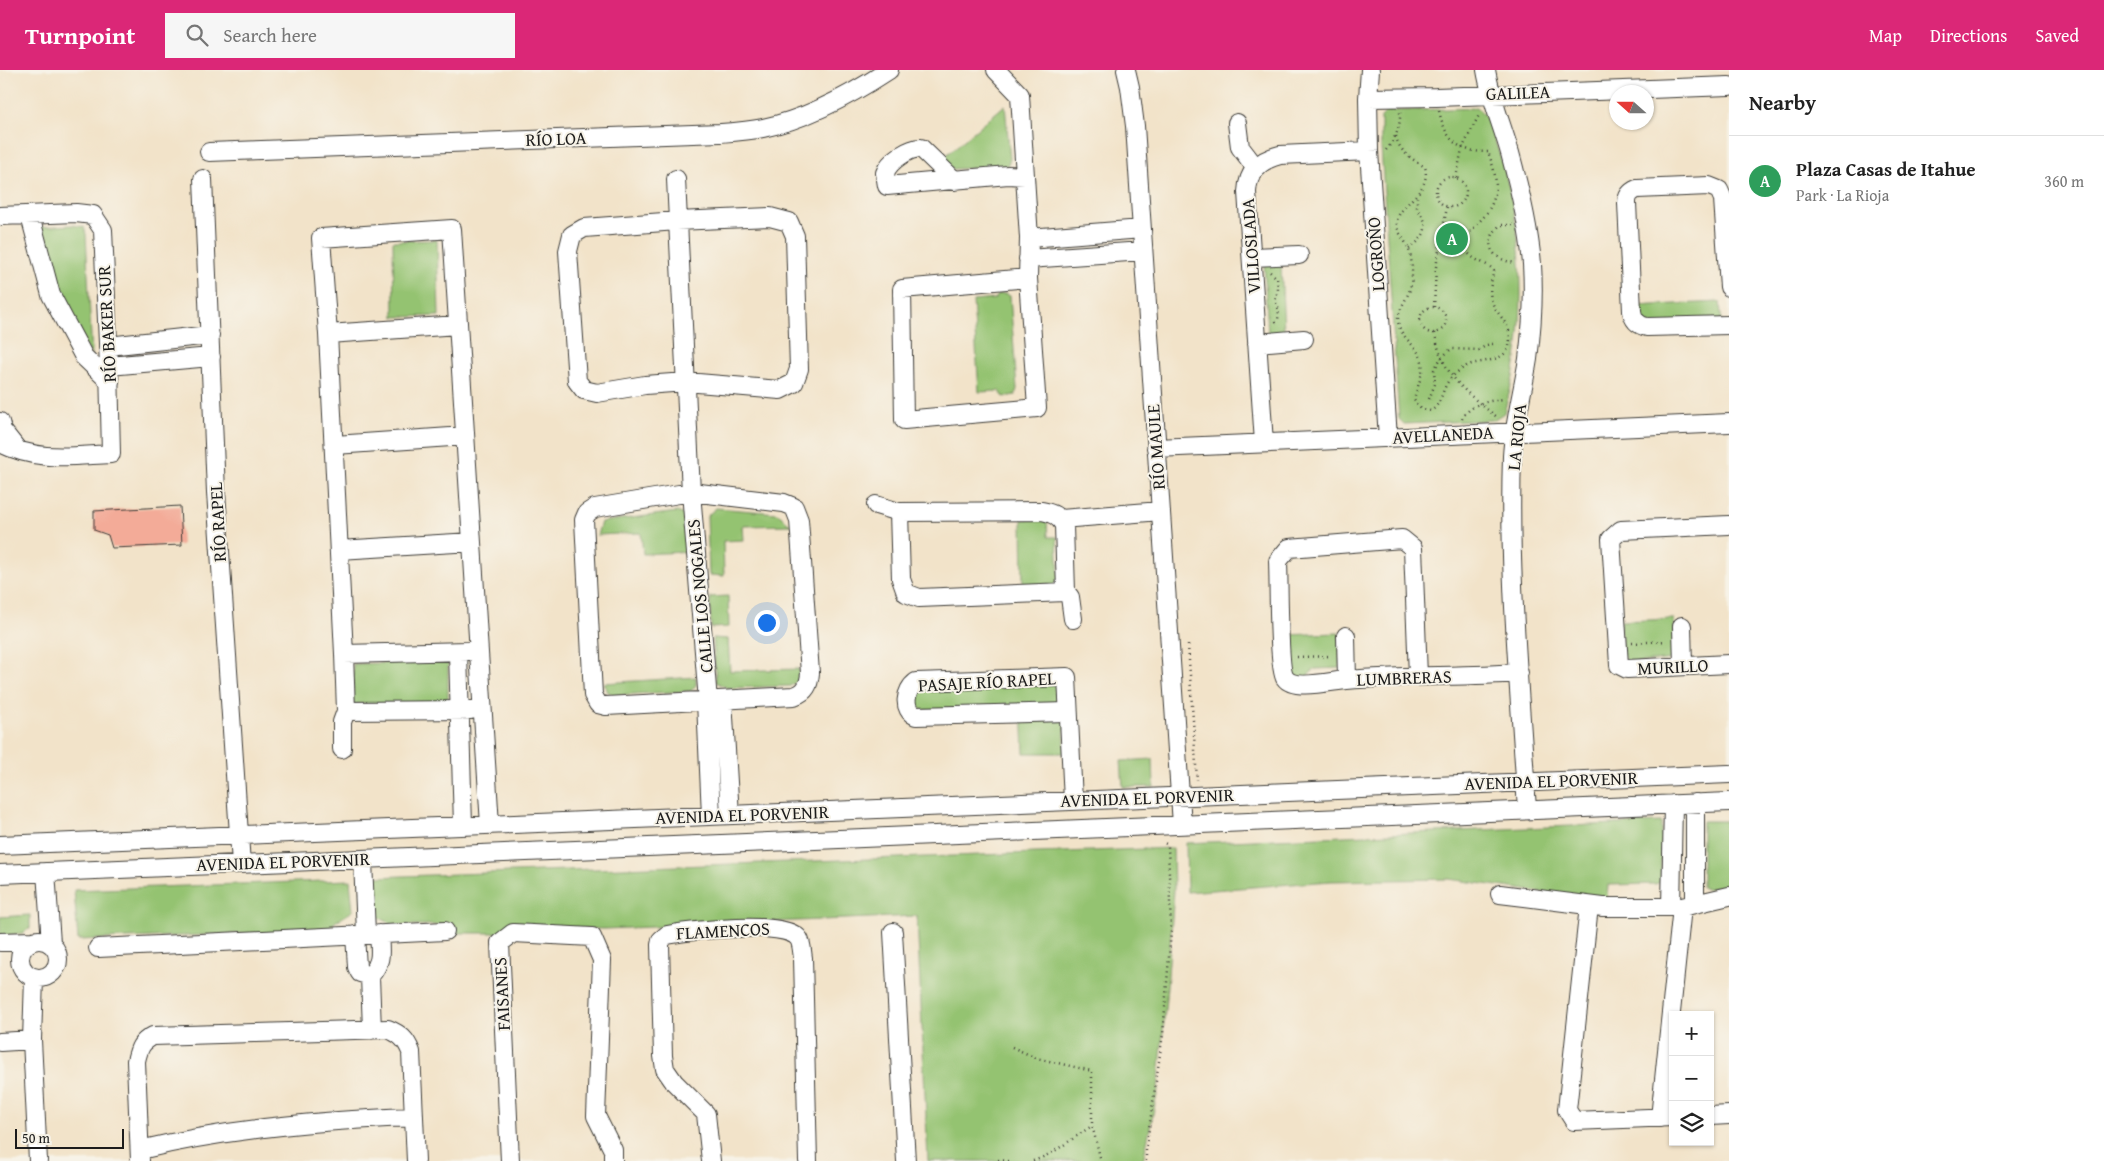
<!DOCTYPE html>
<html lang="en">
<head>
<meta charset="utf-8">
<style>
  body { margin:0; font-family:"Gentium Book Plus",serif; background:#f6f6f6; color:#222 }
  .controls { position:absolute; right:15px; bottom:15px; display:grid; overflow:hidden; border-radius:0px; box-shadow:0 1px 4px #0004 }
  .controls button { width:45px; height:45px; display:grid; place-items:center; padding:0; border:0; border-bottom:1px solid #e0e0e0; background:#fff; color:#222; font:25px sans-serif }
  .compass { position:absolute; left:1609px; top:15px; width:45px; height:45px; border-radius:50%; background:#fff; box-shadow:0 1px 4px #0004; rotate:291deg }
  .scale { position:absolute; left:15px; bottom:12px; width:109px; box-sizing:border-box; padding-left:5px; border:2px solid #1c1c1c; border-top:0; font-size:14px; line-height:18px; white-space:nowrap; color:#1c1c1c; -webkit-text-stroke:4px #f7f3e8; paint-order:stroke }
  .you { position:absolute; left:766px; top:552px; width:18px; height:18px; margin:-12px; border:4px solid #fff; border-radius:50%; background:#1a73e8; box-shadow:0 0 0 8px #1a73e833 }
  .badge { display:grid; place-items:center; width:32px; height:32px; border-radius:50%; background:#db2777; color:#fff; font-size:16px; font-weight:700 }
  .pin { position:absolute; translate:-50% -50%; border:2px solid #fff; box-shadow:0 1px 5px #0006 }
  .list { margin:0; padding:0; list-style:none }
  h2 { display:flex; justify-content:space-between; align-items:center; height:65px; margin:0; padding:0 20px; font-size:21px }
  h2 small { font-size:16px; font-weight:400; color:#767676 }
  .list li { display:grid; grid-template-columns:32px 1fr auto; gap:15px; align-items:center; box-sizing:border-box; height:90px; padding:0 20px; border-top:1px solid #e0e0e0 }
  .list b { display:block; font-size:19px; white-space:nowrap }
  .list p { margin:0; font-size:16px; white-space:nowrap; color:#767676 }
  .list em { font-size:16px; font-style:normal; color:#767676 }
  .icon { flex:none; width:28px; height:28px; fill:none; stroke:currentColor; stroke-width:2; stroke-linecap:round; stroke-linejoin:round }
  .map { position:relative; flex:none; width:1729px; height:1091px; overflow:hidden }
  header { display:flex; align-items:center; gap:30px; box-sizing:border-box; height:70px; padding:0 25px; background:#db2777; color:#fff }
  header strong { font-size:24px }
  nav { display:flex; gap:28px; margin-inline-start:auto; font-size:18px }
  .search { width:350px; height:45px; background:#f6f6f6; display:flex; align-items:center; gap:12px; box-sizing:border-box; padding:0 18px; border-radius:0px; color:#767676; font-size:19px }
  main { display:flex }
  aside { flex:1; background:#fff }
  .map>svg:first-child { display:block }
  .green { fill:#94c371; stroke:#587046 }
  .building { fill:#f3ab98 }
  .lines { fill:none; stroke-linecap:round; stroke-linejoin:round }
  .minor-casing { stroke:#3c3a36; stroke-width:20 }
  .path { stroke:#3c3a36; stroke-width:2.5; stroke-dasharray:1 4; stroke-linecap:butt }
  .minor { stroke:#fff; stroke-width:18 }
  .labels { text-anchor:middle; stroke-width:4; stroke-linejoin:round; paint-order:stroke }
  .street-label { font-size:18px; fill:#1c1c1c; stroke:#f7f3e8 }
</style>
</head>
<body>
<header>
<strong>Turnpoint</strong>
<div class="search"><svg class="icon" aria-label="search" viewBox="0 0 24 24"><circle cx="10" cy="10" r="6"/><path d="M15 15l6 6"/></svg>Search here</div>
<nav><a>Map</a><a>Directions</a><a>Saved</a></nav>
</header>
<main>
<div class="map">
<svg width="1729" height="1091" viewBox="0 0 1729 1091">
  <rect width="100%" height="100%" fill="#f7f3e8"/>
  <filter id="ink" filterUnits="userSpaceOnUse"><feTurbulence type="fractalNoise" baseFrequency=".02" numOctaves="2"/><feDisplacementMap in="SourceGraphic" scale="10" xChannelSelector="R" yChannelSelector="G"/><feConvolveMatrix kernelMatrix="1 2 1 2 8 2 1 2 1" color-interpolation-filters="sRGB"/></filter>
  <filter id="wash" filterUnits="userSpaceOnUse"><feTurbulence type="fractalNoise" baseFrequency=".0096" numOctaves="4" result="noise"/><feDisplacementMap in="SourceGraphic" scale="20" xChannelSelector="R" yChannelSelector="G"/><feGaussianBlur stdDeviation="1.12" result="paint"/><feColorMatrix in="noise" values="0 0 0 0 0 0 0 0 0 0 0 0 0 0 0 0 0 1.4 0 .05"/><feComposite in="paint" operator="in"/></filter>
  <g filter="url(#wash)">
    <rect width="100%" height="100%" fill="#f2e3c9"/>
    <path class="green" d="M1005,35L1010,89L1008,95L999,97L953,99L943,88Z
      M1477,38C1489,46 1492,64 1497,77C1521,146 1527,223 1515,295C1513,311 1508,327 1504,343L1493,350L1404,354L1399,349L1381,77V47L1387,41Z
      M73,155L84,157L86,164L92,287L57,220L40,157Z
      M437,170L439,246L394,247L393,171Z
      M1264,193H1281L1284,262L1268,264Z
      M999,224H1006L1010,226L1017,319L1015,325L1004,327L999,321L979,322L973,231L995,229Z
      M1720,232L1722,257L1633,261L1632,236Z
      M716,438L777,443L791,455L743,456L744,470L723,471L724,506L709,505L707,446Z
      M677,442L684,445L686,482L643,484L641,463L597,465L601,452Z
      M1022,449L1047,450L1048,467H1057L1059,509L1052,517H1023Z
      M728,526L729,557L711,558L710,527Z
      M1674,549L1675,589L1630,593L1622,585L1621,551Z
      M1339,563L1340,598L1315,599L1306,607L1296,608L1286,600L1285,565Z
      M713,568L728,569L730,601L799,599V610L790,616L727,618L716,612Z
      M448,591V632L353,634V594Z
      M696,607V615L691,621L614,625L608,622L604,613Z
      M1050,610L1064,620L1065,683H1024L1022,637L924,640L916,637L914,620Z
      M1153,689L1154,717H1123L1121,691Z
      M1702,751H1729V815L1706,819L1702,817Z
      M1661,752V812L1655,814L1608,815L1607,828L1575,827L1449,809L1331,811L1187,822L1186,773Z
      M1173,778L1174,820L1168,905L1158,1020L1143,1091H928L917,846L604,859L514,857L496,863H451V855H394L374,845L375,807Z
      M350,810L353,841L335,852L328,860L78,870L74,820Z
      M30,845V858L23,863L0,866V847Z"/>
    <g id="blocks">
      <path class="building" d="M180,436L182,475L112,478L108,465L94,460V441Z"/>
    </g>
  </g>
  <g filter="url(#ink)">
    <use href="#blocks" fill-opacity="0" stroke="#3c3a36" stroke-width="1"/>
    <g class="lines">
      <g class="minor-casing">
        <path id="minor" d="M996,0L1020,25L1025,106
          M1126,0L1130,17L1135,56L1182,755
          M1370,0L1368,28L1369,81L1388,368
          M1486,0C1491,30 1502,55 1510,83C1520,120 1529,157 1532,194C1534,225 1532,258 1528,289C1523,321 1514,353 1512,386C1508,504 1520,622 1527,740
          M1368,28L1436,27L1729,16
          M1237,53L1240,77L1256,98
          M209,82L720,63C734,62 749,61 763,58C808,49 851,25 889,0
          M203,109L216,422L241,794
          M676,109L691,422L708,631
          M955,111L921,78C909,78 889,91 885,103L887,116L1008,105L1025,106L1029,168L1028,208
          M0,146L76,143L93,145L103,160L109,296L111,384C69,386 39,392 0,373
          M30,146L51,225L84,287L110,312
          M770,147L789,152L795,166L799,299L794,313L780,320L686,312L645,315L597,323L584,320L577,311L568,181L572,165L584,158L677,151Z
          M1029,168L1142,159
          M1252,187L1299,185
          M1028,189L1143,181
          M1028,208L1037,338L904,350L902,219Z
          M1729,217L1723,129L1719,120L1709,116L1637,119C1630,122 1627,126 1627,133L1632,241C1633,250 1638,255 1647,257L1729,255
          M328,264L458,255
          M1257,273L1304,269
          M108,276L210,265
          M109,296L211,287
          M0,352L2,360L17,379
          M1264,373L1247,122C1248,101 1260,90 1280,85L1369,81
          M335,375L465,366
          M1156,378L1729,353
          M691,422L784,433L794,437L799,450L810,603C809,615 806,622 794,626L606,636L598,634L593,625L584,450L587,443L595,438Z
          M876,435L899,442L1042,441C1052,443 1059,446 1064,455L1066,522L1070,527L1073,549
          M899,442L901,509L906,523L919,528L1066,522
          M1061,449L1161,441
          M1729,455L1621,460L1611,469L1619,595L1627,599L1729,594
          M339,480L472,472
          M1682,556L1683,596
          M1346,566L1347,610
          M458,582L463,756
          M344,584L469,581
          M1418,606L1413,478L1402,469L1289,478L1278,491C1279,509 1278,598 1285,608C1294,621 1332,611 1347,610C1404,605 1462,607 1519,603
          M723,630L730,745
          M706,631L711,746
          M346,641L471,640
          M1068,642L916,646C902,640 905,620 916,612L1067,607L1073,731
          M342,679V652L346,641L344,584L328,264L321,168L452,159L490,755
          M1695,733V834
          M0,775L1729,704
          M363,790L366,864
          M46,802L51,873
          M0,804L1729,732
          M1500,824L1603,837H1682L1729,826
          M1589,836L1567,1040L1574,1051L1673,1047
          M1671,837L1673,734
          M893,862L906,1091
          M355,865L357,897L360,903L370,906
          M20 889a19 19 0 1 1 38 0a19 19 0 1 1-38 0Z
          M0,872L33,871
          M98,878L445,861
          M34,908L32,970L38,1091
          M372,960L370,906C383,891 380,883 379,864
          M0,972L32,970
          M1710,1046L1729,1045
          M1660,1048L1682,837
          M140,1080C230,1058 322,1050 414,1047
          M140,1091L136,991C139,978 141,972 153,966L388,959C400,964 406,969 411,982L416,1091
          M510,1091L500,873L513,863L592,867L602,890L596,1046L613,1080V1091
          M711,1091L706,1044L674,1012L665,999L663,986L660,875L661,870L667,865C690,861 787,849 799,869C802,874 802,883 803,888L808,1091"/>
      </g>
      <path class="path" d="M1439,41C1446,70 1457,82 1488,82
        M1396,66C1399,82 1412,89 1425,97C1432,125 1394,134 1397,156C1399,165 1406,171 1409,180C1412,189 1413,204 1411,214C1410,226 1399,237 1398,249C1398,268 1419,275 1422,292C1424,304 1417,317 1414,329L1421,339L1431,341C1444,332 1441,316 1453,306C1459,300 1468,294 1476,293C1496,289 1514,288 1509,261C1508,256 1505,253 1502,248C1488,230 1488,223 1494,201C1488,192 1473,192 1467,181C1461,167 1473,160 1480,151C1487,144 1493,134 1495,124C1498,111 1493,95 1488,82
        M1386,80C1395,69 1401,57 1400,42
        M1436 122a15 15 0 1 1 30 0a15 15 0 1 1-30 0Z
        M1456,108L1462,79L1480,43
        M1513,155H1500C1481,175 1492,189 1515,193
        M1409,179C1425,168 1432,155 1417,139V127
        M1270,202L1277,208L1278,220L1275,231L1279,240L1278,250L1273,255
        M1434,237L1436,197L1447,137
        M1420 250a13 13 0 1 1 26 0a13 13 0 1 1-26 0Z
        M1435,263C1441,304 1466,323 1497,347
        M1429,329L1435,314L1434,300L1441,288L1451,279L1479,280L1487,275L1496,273
        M1462,349C1471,333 1487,331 1504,329
        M1632,573L1666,571
        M1188,575L1197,710
        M1297,587L1332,586
        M1012,977L1036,988L1092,1001V1055L1101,1091
        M998,1090L1009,1091
        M1033,1091C1055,1084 1072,1068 1092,1056
        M1146,1091V1079L1163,964L1171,861L1168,775L1162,772"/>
      <use href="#minor" class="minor"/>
    </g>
  </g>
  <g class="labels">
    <g class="street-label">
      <text transform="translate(1518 23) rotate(-2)" y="6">GALILEA</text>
      <text transform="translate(556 69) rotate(-2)" y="6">RÍO LOA</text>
      <text transform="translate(1251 176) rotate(-94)" y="6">VILLOSLADA</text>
      <text transform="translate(1376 184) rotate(-94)" y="6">LOGROÑO</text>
      <text transform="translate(107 254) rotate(-93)" y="6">RÍO BAKER SUR</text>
      <text transform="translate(1443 365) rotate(-3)" y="6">AVELLANEDA</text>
      <text transform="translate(1517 367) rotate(-84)" y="6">LA RIOJA</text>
      <text transform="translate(1156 377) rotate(-94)" y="6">RÍO MAULE</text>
      <text transform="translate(218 452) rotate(-93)" y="6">RÍO RAPEL</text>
      <text transform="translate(700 526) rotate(-95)" y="6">CALLE LOS NOGALES</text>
      <text transform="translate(1673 597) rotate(-3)" y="6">MURILLO</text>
      <text transform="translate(1404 608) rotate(-2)" y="6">LUMBRERAS</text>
      <text transform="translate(987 612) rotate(-3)" y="6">PASAJE RÍO RAPEL</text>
      <text transform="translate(1551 711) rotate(-2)" y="6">AVENIDA EL PORVENIR</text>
      <text transform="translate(1147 728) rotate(-2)" y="6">AVENIDA EL PORVENIR</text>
      <text transform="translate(742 745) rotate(-2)" y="6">AVENIDA EL PORVENIR</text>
      <text transform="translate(283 792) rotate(-2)" y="6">AVENIDA EL PORVENIR</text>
      <text transform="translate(723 861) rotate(-3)" y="6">FLAMENCOS</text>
      <text transform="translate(502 924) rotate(-93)" y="6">FAISANES</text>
    </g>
  </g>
</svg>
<div class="controls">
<button>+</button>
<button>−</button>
<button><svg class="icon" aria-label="layers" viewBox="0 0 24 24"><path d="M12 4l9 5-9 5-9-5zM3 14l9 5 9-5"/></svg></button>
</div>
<svg class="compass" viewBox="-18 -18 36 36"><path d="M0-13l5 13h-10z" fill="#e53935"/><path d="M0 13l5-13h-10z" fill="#767676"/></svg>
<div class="scale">50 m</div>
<div class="you"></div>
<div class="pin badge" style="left:1452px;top:169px;background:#2e9e5b">A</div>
</div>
<aside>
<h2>Nearby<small></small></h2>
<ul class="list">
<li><span class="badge" style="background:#2e9e5b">A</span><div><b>Plaza Casas de Itahue</b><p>Park · La Rioja</p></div><em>360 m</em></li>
</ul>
</aside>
</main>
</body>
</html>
